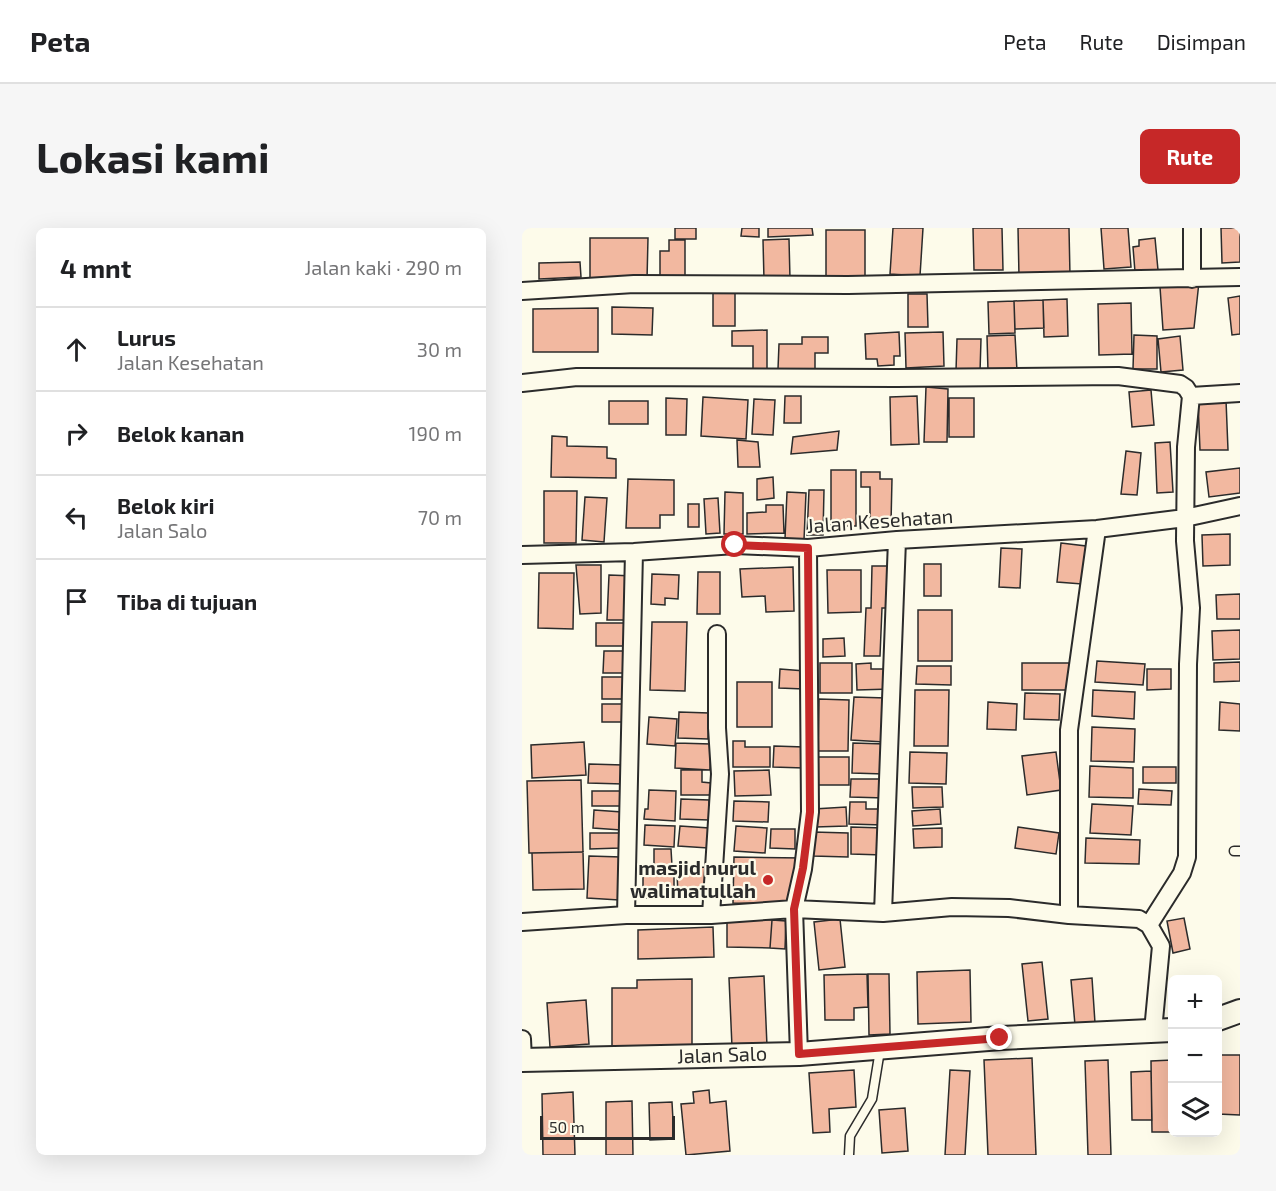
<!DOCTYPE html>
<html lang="id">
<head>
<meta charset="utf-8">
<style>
  body { margin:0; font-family:"Exo 2",sans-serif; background:#f6f6f6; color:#202124 }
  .controls { position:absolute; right:18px; bottom:18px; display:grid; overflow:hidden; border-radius:9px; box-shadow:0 6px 24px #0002 }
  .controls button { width:54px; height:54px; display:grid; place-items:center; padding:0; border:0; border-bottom:2px solid #e0e0e0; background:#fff; color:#202124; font:30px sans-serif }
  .scale { position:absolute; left:18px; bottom:15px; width:135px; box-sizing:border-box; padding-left:6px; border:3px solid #2b2b2b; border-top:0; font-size:16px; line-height:21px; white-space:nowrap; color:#2b2b2b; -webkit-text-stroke:4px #fdfbea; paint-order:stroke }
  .stop { position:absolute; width:18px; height:18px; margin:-14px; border:4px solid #c62828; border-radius:50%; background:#fff }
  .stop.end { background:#c62828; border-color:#fff; box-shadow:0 2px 6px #0008 }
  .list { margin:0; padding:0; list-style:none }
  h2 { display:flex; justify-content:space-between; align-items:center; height:78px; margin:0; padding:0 24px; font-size:26px }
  h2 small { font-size:20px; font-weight:400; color:#757577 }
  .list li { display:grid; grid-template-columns:39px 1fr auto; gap:18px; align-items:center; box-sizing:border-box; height:84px; padding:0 24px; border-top:2px solid #e0e0e0 }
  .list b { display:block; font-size:22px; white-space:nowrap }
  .list p { margin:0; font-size:20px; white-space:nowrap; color:#757577 }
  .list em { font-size:20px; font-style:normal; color:#757577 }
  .icon { flex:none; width:33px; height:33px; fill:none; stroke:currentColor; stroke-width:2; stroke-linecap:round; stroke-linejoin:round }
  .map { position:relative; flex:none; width:718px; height:927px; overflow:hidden; border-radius:9px }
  header { display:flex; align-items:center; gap:36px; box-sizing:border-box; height:84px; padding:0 30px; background:#fff; border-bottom:2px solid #e0e0e0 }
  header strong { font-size:28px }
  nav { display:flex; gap:33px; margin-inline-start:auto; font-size:21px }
  .intro { display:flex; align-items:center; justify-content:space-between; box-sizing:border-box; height:144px; padding:0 36px }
  h1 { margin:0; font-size:42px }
  .button { padding:15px 27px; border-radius:9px; background:#c62828; color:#fff; font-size:21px; font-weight:700 }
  main { display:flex; gap:36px; padding:0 36px }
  aside { flex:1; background:#fff; border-radius:9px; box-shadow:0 6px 24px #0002 }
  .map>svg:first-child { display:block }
  .building { fill:#f2b8a0; stroke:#2b2b2b; stroke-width:1.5 }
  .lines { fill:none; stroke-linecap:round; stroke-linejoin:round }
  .lane-casing { stroke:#2b2b2b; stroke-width:11 }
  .street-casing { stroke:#2b2b2b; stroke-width:20 }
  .secondary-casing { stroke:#2b2b2b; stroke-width:26 }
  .lane { stroke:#fdfbea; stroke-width:8 }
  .street { stroke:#fdfbea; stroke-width:16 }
  .secondary { stroke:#fdfbea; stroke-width:22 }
  .route { stroke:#c62828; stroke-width:8 }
  .poi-dot { fill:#c62828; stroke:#fdfbea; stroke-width:2 }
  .labels { text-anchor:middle; stroke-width:4.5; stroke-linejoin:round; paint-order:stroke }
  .street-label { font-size:20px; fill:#2b2b2b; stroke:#fdfbea }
  .poi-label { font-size:20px; font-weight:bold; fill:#2b2b2b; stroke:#fdfbea; text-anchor:end }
</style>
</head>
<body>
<header>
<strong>Peta</strong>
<nav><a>Peta</a><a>Rute</a><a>Disimpan</a></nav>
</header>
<div class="intro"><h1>Lokasi kami</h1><a class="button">Rute</a></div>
<main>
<aside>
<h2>4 mnt<small>Jalan kaki · 290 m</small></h2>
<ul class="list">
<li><svg class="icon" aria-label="ahead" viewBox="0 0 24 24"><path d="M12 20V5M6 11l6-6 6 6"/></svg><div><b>Lurus</b><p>Jalan Kesehatan</p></div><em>30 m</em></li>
<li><svg class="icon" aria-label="right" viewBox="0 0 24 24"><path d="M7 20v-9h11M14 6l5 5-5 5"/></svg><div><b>Belok kanan</b></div><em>190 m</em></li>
<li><svg class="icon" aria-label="left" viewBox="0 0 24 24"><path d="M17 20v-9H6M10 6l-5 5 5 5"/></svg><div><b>Belok kiri</b><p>Jalan Salo</p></div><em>70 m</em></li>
<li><svg class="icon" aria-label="arrive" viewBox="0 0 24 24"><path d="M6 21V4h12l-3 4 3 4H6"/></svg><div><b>Tiba di tujuan</b></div></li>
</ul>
</aside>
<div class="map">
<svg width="718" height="927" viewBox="0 0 718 927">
  <rect width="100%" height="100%" fill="#fdfbea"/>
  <path class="building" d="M153,0H174V11H153Z
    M220,0H237V9L219,8Z
    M246,0H290L291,7L246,9Z
    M371,0H401L398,48L368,46Z
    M451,0H480L481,42H452Z
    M496,0H547L548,48L497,49Z
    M579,0H606L609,39L582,41Z
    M699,0H718V34L700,35Z
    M304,2H343V52H304Z
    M68,10H126L125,52H68Z
    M633,10L636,42L613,44L611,19L617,18V12Z
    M267,11L268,51L242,52L241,12Z
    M147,12H163V52H138V23H147Z
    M58,34L59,49L17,51V35Z
    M677,54L672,100L641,102L638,59Z
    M191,64H213V98H191Z
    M386,66H405L406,99H386Z
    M718,68V106L710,107L706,70Z
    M545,71L546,108L522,109L521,72Z
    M521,72L522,100L493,101L492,73Z
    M492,73L493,105L467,106L466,74Z
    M609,75L610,126L577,127L576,76Z
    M90,79L131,80L130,107L90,106Z
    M76,80V124H11V81Z
    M245,102V141H231V118H210V103Z
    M377,104L378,128H372V137L356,138L355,131H344L343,106Z
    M421,104L422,138L384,140L383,105Z
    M493,107L495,143H466L465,108Z
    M612,107L635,108V141H611Z
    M658,108L661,142L639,144L636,111Z
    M280,109H306V125H293V141H256L257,116H280Z
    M435,111H459L458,144L434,143Z
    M404,159L426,161L425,214H402Z
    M629,162L632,197L610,199L607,164Z
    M263,168H279V195H262Z
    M395,168L397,216L369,217L368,169Z
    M181,169L226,172L224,211L179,208Z
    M144,170L165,171L164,207H144Z
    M427,170H452V209H427Z
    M232,171L253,172L251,207L230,206Z
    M704,172L706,222H678L676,174Z
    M87,173H126V196H87Z
    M317,203L315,222L269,226L271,209Z
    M30,208L45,209V218L85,219V230L94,231V250L29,249Z
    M215,212L236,214L238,239H216Z
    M648,214L651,264L635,265L633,215Z
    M604,223L619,225L615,267L599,266Z
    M718,240V265L687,269L684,244Z
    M309,242H334V298H309Z
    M339,244H358V251H370L369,295L348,294V259H339Z
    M251,249L252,270L235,272V251Z
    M106,251L152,252V287H138V300H104Z
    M287,262H302L301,307H285Z
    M22,263H55L54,315H22Z
    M203,264L221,265V306H202Z
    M265,264L284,265L282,312L263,311Z
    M63,269L85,270L82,314L60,312Z
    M196,270L198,305L184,306L182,271Z
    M166,276H177V299H166Z
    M244,277H261L262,305L225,306V285L244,284Z
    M708,306V337L681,338L680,307Z
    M539,315L564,318L560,356L535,354Z
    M479,320L500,321L498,360L477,359Z
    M402,336H419V368H402Z
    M54,337H79V385L58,386Z
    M350,338H369L368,380H360L358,428H342L344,380H349Z
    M271,339L272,383L244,384L243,368L220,369L218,341Z
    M305,342H339V384L306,385Z
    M176,344H198V386H175Z
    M17,345H52L51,401L16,400Z
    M130,346L157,347L156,371L143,370V377L129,376Z
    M87,347L112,348L110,392H85Z
    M718,366V391H695L694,367Z
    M396,382H430V433H396Z
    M130,394H165L163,463L128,462Z
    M74,395H109V418H74Z
    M718,402V431L691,432L690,403Z
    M322,410L323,428L301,429V411Z
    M82,423H107V445H81Z
    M575,433L623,436L621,457L573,454Z
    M718,434V453L692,454V435Z
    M298,435H330V465H298Z
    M349,435V441H368L369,461L335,462L334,436Z
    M500,435H547V462H500Z
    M395,438H429V457L394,456Z
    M258,441L283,443L282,461L257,460Z
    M625,441H649V461L625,462Z
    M80,449H104V471H80Z
    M215,454H250V499H215Z
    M393,462H427L426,518H392Z
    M571,462L613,464L612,491L570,488Z
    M503,465L538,466L537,492L502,491Z
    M332,469L364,470L362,514L329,512Z
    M297,471L327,472L326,523H296Z
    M466,474L495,476L494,502L465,501Z
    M698,474L718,476V503L697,502Z
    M80,476H102V494H80Z
    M157,484L187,485L186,511L156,510Z
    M127,489L155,491L153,518L125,516Z
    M570,499L613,501L612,534L569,533Z
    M211,513H223V519H248V539H211Z
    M62,514L64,547L10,550L9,517Z
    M154,515L189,516L188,542L153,540Z
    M331,515L363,516L362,546L330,545Z
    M252,518L282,519V540L251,539Z
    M388,524L425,525L424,556L387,555Z
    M534,524L539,562L505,567L500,528Z
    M293,529H327V557H293Z
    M67,536L101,537V556L66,555Z
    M568,538L611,540V570L567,569Z
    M621,539H654V555H621Z
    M159,542H180V554L189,555V567H159Z
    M247,542L249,567L213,568L212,543Z
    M329,551H363V570L328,569Z
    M59,552L61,624L7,625L5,553Z
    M390,559H420L421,579L391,580Z
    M617,561L650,563L649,577L616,576Z
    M127,562L154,563L153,593L122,591L123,581H126Z
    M70,563H101V578H70Z
    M159,571L187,572V592L158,591Z
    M212,573L247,574L246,594L211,593Z
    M328,574H344V581H362L361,597L327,596Z
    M570,576L611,578L609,607L568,605Z
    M324,579L325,598L293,599L292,581Z
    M418,581L419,596L391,598L390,583Z
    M72,582L100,584L99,602L71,600Z
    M123,597L153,598L152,619L122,617Z
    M158,598L187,600L186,620L156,618Z
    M214,598L245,600L243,625L212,623Z
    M329,599L362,600L361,627L329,626Z
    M496,599L537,605L534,626L493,620Z
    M420,600V619L392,620L391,601Z
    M249,601H273V621L248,620Z
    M291,604L326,605V629L291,628Z
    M68,605H98V620L68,621Z
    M564,610L618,612L617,636L563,635Z
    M132,621H149L150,638H132Z
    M61,624L62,661L11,662L10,625Z
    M67,628L99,629L97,672L65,670Z
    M212,629L281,630L280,676L211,675Z
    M185,639L186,666L156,667L155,645H169V640Z
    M121,642H152V670H121Z
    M205,689L250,692L248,720L205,719Z
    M662,690L668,721L651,725L645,693Z
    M318,691L323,739L297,742L292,694Z
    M250,692L264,693L263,721L248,720Z
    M191,699L192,729L116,731V702Z
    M520,734L526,791L506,793L500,736Z
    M448,742L449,794L396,796L395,744Z
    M345,746L346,779L332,780V792H303L302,747Z
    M346,746H367L368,806L347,807Z
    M242,748L245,818L210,819L207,750Z
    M570,750L573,795L553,797L549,752Z
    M170,751V818L90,819V760H115V752Z
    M64,772L67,816L28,819L25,775Z
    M696,827H718V887L696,886Z
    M510,830L514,927H466L462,832Z
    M586,832L589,927H566L563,833Z
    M650,832V904H630L629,833Z
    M332,842L334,879L307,881L308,904L291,905L287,845Z
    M428,842L448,843L443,927H423Z
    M629,843L630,892H610L609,844Z
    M187,862L188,875L204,873L208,923L164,927L159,876L172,875L171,864Z
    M51,864L53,927H21L20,866Z
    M110,873L111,927H84V874Z
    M150,874L152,911L128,912L127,875Z
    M383,880L386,923L360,925L357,882Z"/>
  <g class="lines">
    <g class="lane-casing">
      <path id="lane" d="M712,623H718
        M327,927L328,908L350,871L358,822"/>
    </g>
    <g class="street-casing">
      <path id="street" d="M670,51V0
        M0,63L112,56L326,57L718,49
        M0,155L55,149L374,150L596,148L658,156L664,160L669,168L664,219L663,313L669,380L666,436L665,629L660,645L627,697
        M669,168L718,165
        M0,327L112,324L213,317L286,320L375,312L575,301L663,290L718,278
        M361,685L430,679L487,680L547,687L617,691L627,697L639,718L631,803
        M104,687L112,324
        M189,687L198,546L195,500V406
        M547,687V502L575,301
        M0,694L104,687H189L272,681L361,685L375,312
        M0,811L1,832
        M277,826L272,681L281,641L288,584L286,320"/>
    </g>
    <g class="secondary-casing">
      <path id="secondary" d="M696,791L718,783
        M0,832L277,826L479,810L650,802"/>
    </g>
    <use href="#lane" class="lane"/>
    <use href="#street" class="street"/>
    <use href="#secondary" class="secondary"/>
  </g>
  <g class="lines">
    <path class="route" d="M213,317L286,320L288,584L281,640L272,681L277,826L478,810"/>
  </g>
  <circle class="poi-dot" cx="246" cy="652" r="6"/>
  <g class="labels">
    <g class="street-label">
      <text transform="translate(358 293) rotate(-4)" y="7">Jalan Kesehatan</text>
      <text transform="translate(200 827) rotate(-2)" y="7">Jalan Salo</text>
    </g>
    <g class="poi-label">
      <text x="234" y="647">masjid nurul<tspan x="234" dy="23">walimatullah</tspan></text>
    </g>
  </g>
</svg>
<div class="controls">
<button>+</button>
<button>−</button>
<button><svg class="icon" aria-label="layers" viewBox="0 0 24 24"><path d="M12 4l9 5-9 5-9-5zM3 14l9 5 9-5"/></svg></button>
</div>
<div class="scale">50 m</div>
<div class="stop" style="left:213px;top:317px"></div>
<div class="stop end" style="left:478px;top:810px"></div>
</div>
</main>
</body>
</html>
